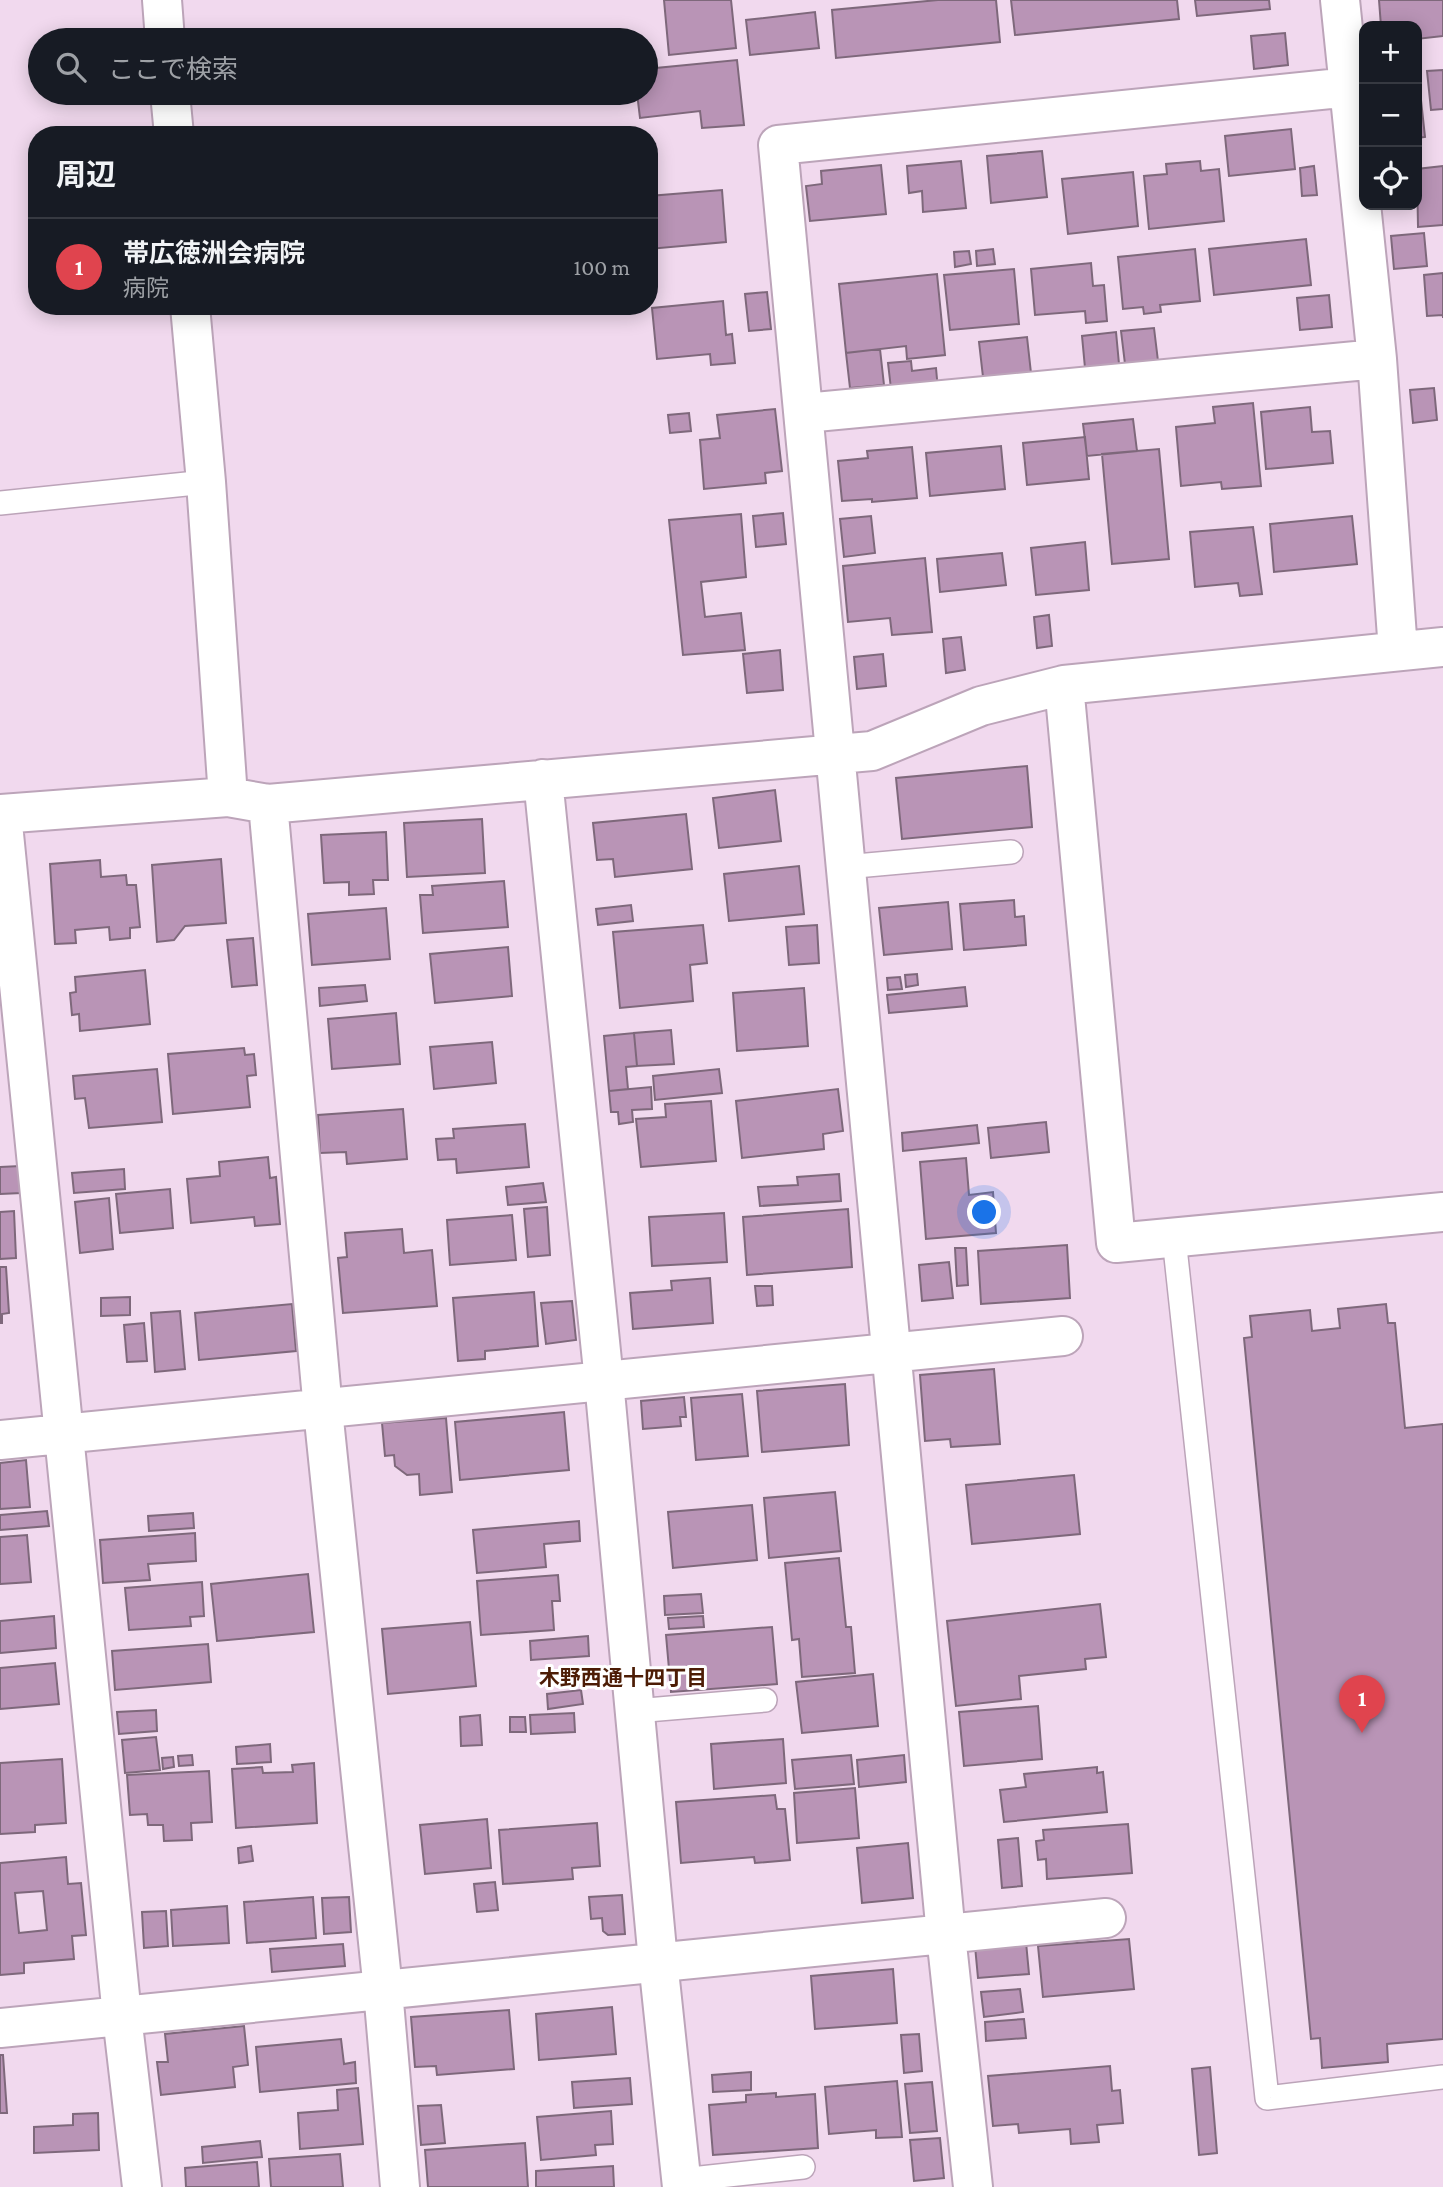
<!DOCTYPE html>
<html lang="ja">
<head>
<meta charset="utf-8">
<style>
  body { margin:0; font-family:"Crimson Pro","Noto Sans JP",serif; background:#20242c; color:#f1f3f6 }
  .controls { position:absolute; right:21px; top:21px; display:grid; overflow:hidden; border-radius:14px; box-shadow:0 4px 18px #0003 }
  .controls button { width:63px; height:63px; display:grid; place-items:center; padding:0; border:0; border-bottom:2px solid #363941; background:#171b24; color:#f1f3f6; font:35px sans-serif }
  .you { position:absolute; left:985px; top:1213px; width:24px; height:24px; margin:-18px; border:5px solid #fff; border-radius:50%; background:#1a73e8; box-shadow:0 0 0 10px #1a73e833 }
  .badge { display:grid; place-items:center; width:46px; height:46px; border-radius:50%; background:#0f766e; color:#fff; font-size:23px; font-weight:700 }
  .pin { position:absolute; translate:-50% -58px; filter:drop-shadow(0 2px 4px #0008) }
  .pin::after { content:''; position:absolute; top:37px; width:24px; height:21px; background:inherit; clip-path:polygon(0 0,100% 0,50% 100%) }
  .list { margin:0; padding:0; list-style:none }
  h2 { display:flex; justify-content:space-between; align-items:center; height:91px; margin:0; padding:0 28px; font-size:30px }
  h2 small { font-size:23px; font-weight:400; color:#9ea1a6 }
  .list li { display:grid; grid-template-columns:46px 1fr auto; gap:21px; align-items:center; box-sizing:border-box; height:98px; padding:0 28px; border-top:2px solid #363941 }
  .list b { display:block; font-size:26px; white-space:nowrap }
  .list p { margin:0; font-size:23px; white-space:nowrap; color:#9ea1a6 }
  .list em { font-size:23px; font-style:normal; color:#9ea1a6 }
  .icon { flex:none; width:38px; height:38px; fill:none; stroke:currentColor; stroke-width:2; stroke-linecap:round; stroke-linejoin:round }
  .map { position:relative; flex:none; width:1443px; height:2187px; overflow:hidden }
  .search { position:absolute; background:#171b24; box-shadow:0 4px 18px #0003; left:28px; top:28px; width:630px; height:77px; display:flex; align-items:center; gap:18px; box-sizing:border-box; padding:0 24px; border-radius:38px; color:#9ea1a6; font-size:26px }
  .panel { position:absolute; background:#171b24; box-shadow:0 4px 18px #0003; left:28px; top:126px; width:630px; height:189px; border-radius:28px }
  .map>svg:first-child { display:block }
  .building { fill:#b994b6; stroke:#7e687b; stroke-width:2; fill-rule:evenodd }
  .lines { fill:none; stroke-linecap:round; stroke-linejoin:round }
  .lane-casing { stroke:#bca4b9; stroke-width:26 }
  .street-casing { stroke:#bca4b9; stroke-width:42 }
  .lane { stroke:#fff; stroke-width:23 }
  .street { stroke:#fff; stroke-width:38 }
  .labels { text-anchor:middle; stroke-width:6; stroke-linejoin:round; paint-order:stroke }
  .neighbourhood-label { font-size:21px; font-weight:bold; fill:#4c1c05; stroke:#fff }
</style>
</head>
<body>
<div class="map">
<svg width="1443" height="2187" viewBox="0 0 1443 2187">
  <rect width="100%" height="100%" fill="#f1d9ee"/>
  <path class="building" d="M664,0H731L736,48L669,55Z
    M938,0H996L1000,42L836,58L832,10Z
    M1011,0H1177L1179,19L1015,35Z
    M1195,0H1269L1270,9L1197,16Z
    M1379,0H1443V36L1417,39V26H1381Z
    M815,12L819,48L750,55L746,20Z
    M1285,33L1288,65L1254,69L1251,36Z
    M737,60L744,125L702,128L700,111L640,118L637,93H646V69Z
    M1443,70V109L1431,110L1427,71Z
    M1421,100L1425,137L1417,138V101Z
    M1291,129L1295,169L1229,176L1225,136Z
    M1042,151L1047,197L991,203L987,156Z
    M961,161L966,208L923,212L922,191L909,193L907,166Z
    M1200,161L1201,171L1219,169L1224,221L1149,229L1144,176L1167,174L1166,164Z
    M881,165L886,214L810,221L806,186L822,184L821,171Z
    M1314,166L1317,195L1302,196L1300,168Z
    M1443,166V225L1418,227L1417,169Z
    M1133,172L1138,226L1068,234L1062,179Z
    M722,190L726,242L649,249V196Z
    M1424,233L1427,266L1394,269L1391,236Z
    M1306,239L1311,285L1214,295L1209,249Z
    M993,249L995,264L977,266L976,251Z
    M1195,249L1200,301L1160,305L1161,312L1144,314L1143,307L1123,309L1118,257Z
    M969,251L971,264L955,267L954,252Z
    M1091,263L1093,286L1104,285L1107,321L1086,323L1085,311L1035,315L1031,269Z
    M1014,269L1019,324L950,330L944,275Z
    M1443,273V318V315L1427,316L1424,275Z
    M937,274L945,355L907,359L906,346L846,353L839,284Z
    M767,292L771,329L749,331L745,294Z
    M1329,295L1332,327L1300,330L1297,298Z
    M723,301L726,335L732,334L735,363L711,365L710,354L657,359L652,308Z
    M1154,328L1158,361L1125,364L1121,331Z
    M1116,332L1119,364L1085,368L1082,336Z
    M1027,337L1031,373L983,377L979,342Z
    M880,349L884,385L850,388L846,353Z
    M911,361L912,371L936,368L939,401L893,406L888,363Z
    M1434,388L1437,420L1413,423L1410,390Z
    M1253,403L1261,486L1222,489L1221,482L1181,486L1176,427L1215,423L1213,407Z
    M1310,407L1312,432L1330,431L1333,463L1266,469L1261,412Z
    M775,409L782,471L765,473L766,483L704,489L700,440L720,438L717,415Z
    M689,413L691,431L670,433L668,415Z
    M1133,419L1137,451L1087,456L1083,424Z
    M1085,437L1089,479L1027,485L1023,443Z
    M1001,446L1005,489L930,496L926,453Z
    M912,447L917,498L872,502V499L842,501L838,461L868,458L867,451Z
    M1159,449L1169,559L1112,564L1102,454Z
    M783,513L786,544L756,547L753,516Z
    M741,514L746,577L701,582L705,617L741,613L745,650L683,655L669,520Z
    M871,516L875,553L844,557L840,519Z
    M1352,516L1357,564L1274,572L1270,524Z
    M1253,527L1262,594L1240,596L1238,583L1195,587L1190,532Z
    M1085,542L1089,590L1036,595L1031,548Z
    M1002,553L1006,585L940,592L937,559Z
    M925,558L932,632L892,635L890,618L848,622L843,566Z
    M1049,615L1052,646L1037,648L1034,617Z
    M961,637L965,670L946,673L943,639Z
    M780,650L783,690L747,693L743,654Z
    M883,654L886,686L857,689L854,657Z
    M1027,766L1032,827L902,839L896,778Z
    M775,790L781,841L719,848L713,798Z
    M686,814L692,869L615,877L613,859L597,860L593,823Z
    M482,819L485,873L407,877L404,823Z
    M386,832L388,880H373L374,894L349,895V882L324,883L321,835Z
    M221,859L226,923L185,926L174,940L157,942L152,865Z
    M100,860L101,877L126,875L127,885H136L140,927L130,928V938L110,940L109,927L75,930L76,943L55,944L50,864Z
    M799,866L804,914L729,921L724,874Z
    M504,881L508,927L423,933L420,895H433L432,886Z
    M1014,900L1015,917L1024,916L1026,945L964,950L960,904Z
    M948,902L952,949L884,955L879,908Z
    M631,905L633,921L598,925L596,909Z
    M386,908L390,959L312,965L308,914Z
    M703,925L707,963L690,965L693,1001L620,1008L613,932Z
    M817,925L819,963L789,965L786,927Z
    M253,938L257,985L232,987L227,940Z
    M508,947L512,996L435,1003L430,954Z
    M145,970L150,1024L80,1031L79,1014L72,1015L70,993L76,992L75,977Z
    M917,974L918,985L906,987L905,975Z
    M900,977L902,989L888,990L887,978Z
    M365,985L367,1001L320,1006L319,988Z
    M965,987L967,1006L889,1013L887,995Z
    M804,988L808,1046L737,1051L733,993Z
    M396,1013L400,1064L332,1069L328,1019Z
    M671,1030L674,1064L637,1066L634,1033Z
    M634,1033L637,1066L626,1067L628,1089L609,1091L604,1036Z
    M492,1042L496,1083L434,1089L430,1047Z
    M244,1048L245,1055L254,1054L256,1075L247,1076L250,1107L173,1114L168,1054Z
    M157,1069L162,1122L89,1128L85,1098L75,1099L73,1076Z
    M719,1069L722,1093L655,1100L653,1076Z
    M651,1087L652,1109L632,1110L633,1122L619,1124L618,1112H611L609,1091Z
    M838,1089L843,1131L823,1134L824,1149L742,1158L736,1101Z
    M711,1101L716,1161L641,1167L636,1119L666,1117L665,1104Z
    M403,1109L407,1159L347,1164L346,1152L320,1153L318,1115Z
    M1046,1122L1049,1152L991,1158L988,1128Z
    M525,1124L529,1167L457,1173L456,1159L438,1160L436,1139L454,1138L453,1129Z
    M977,1125L979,1143L903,1151L902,1133Z
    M268,1157L270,1178L276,1177L280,1224L255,1226L254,1217L191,1223L187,1179L220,1176L219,1162Z
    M966,1158L969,1195L993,1192L996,1233L926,1239L920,1162Z
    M20,1166L21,1193L0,1194V1167Z
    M124,1169L125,1189L74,1193L72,1173Z
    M839,1174L841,1201L760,1206L758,1187L798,1185L797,1177Z
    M543,1183L546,1202L508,1205L506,1187Z
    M170,1189L173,1228L120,1233L116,1194Z
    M109,1198L113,1249L80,1253L75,1202Z
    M547,1207L550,1255L528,1257L524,1209Z
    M848,1209L852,1267L747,1275L743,1217Z
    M14,1211L16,1258L0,1259V1212Z
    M724,1213L727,1262L652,1266L649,1217Z
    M512,1215L516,1260L450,1265L447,1220Z
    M402,1229L404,1253L432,1250L437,1306L343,1313L338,1258L347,1257L345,1233Z
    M1067,1245L1070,1298L981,1304L978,1251Z
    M955,1248H966L968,1285L957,1286Z
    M949,1262L953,1298L922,1301L919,1265Z
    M0,1267H6L9,1313L2,1314V1323H0Z
    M710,1278L713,1323L633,1329L630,1293L672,1290L671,1281Z
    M755,1286H772L773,1305L757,1306Z
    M534,1292L538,1346L485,1351V1359L458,1361L453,1298Z
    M130,1297V1315L101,1316V1298Z
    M572,1301L576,1340L546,1344L541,1303Z
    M292,1304L296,1351L199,1360L195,1313Z
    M1386,1304L1388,1323H1395L1405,1428L1443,1424V2039L1387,2044L1388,2062L1322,2068L1320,2038L1311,2039L1244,1338L1252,1337L1250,1316L1310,1310L1312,1331L1340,1328L1338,1309Z
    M180,1311L185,1369L155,1372L151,1313Z
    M144,1323L147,1361L127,1362L124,1325Z
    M994,1369L1000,1444L951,1447L950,1439L925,1441L920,1375Z
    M845,1384L849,1445L762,1452L757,1391Z
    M742,1394L748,1456L696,1460L691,1398Z
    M684,1397L686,1417H680L681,1426L643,1429L641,1401Z
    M564,1412L569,1470L460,1480L455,1422Z
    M446,1418L452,1492L420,1495L419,1474L407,1475L395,1466L394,1455L385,1456L382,1423Z
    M26,1460L30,1507L0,1509V1463Z
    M1074,1475L1080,1534L972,1544L966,1485Z
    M835,1492L841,1551L769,1558L764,1498Z
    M752,1505L757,1560L673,1568L668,1512Z
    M47,1511L49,1526L0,1530V1515Z
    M193,1513L194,1528L149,1531L148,1516Z
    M579,1521L580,1541L544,1544L546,1567L477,1573L473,1530Z
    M195,1533L196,1561L148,1564L150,1580L103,1583L100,1540Z
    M27,1535L31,1582L0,1584V1537Z
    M839,1558L846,1627H851L855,1673L802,1677L799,1639L792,1640L785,1563Z
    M308,1574L314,1632L217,1641L211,1584Z
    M558,1575L560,1601H552L554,1630L481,1635L477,1581Z
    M202,1582L204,1616L190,1617L191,1626L129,1630L125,1588Z
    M701,1594L703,1613L665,1615L664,1596Z
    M1100,1604L1106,1657L1085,1659L1086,1669L1019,1676L1021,1699L956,1706L947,1621Z
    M54,1616L56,1648L0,1653V1621Z
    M703,1616L704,1627L669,1629L668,1618Z
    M470,1622L476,1686L388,1694L382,1629Z
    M772,1627L777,1684L671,1692L666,1635Z
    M588,1636L589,1656L531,1660L530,1641Z
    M208,1644L211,1682L115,1690L112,1651Z
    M55,1663L59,1704L0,1709V1668Z
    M873,1674L878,1726L802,1733L796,1682Z
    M581,1690L583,1704L548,1709L547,1694Z
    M1038,1706L1042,1759L964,1766L959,1712Z
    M156,1710L157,1731L119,1734L117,1712Z
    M574,1713L575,1732L531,1734L530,1715Z
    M480,1715L482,1745L461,1746L460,1717Z
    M510,1717H525L526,1732H510Z
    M156,1737L160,1770L125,1773L122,1740Z
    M783,1739L786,1783L714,1789L711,1744Z
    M270,1744L271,1762L237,1764L236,1747Z
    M192,1755L193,1765L179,1766L178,1756Z
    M851,1755L854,1784L795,1789L792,1760Z
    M904,1755L906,1782L859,1787L857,1760Z
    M173,1757L174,1767L163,1769L162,1758Z
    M62,1759L66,1823L35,1825V1832L0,1834V1763Z
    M314,1763L317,1823L236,1828L232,1769L262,1767L263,1773L293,1772L292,1765Z
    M1097,1767V1773L1103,1772L1107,1812L1004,1822L1000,1790L1026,1787L1024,1774Z
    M209,1771L212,1822L191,1823L192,1840L164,1841L163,1825H148L147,1814L130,1815L127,1775Z
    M855,1788L859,1838L797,1843L794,1793Z
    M775,1795L777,1809H785L790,1860L755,1863L754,1857L681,1863L676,1802Z
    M487,1819L491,1868L425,1874L420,1825Z
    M597,1823L600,1866L572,1868L573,1879L503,1884L499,1830Z
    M1128,1824L1132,1873L1047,1879L1046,1859L1038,1860L1036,1841L1044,1840L1043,1830Z
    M1018,1838L1022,1886L1002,1888L998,1840Z
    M908,1843L913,1898L862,1903L857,1848Z
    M251,1846L253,1861L239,1863L238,1848Z
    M66,1857L68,1884L81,1883L86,1935L72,1936L74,1959L24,1963V1973L0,1975V1863ZM43,1891L47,1930L19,1933L15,1893Z
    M495,1882L498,1910L477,1912L474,1884Z
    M622,1895L625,1934L608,1935L603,1931L602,1918L591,1919L589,1897Z
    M313,1897L316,1938L247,1943L244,1902Z
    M349,1897L351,1932L324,1934L322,1898Z
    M227,1906L229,1943L173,1946L171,1910Z
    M166,1911L168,1946L144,1948L142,1912Z
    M1129,1939L1134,1989L1043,1997L1038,1946Z
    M1026,1942L1029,1974L978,1978L975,1946Z
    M343,1944L345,1966L272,1972L270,1949Z
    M893,1969L897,2023L815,2029L811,1976Z
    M1020,1989L1023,2012L984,2017L981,1992Z
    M612,2007L616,2054L539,2060L536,2014Z
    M509,2010L514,2069L437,2075L436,2066L415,2067L411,2017Z
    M1024,2019L1026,2038L986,2041L985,2022Z
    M244,2026L248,2065L233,2067L235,2087L161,2095L157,2062H168L165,2034Z
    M919,2034L922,2071L904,2073L901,2035Z
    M341,2039L344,2064L355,2062L356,2083L260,2092L256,2047Z
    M0,2055H3L7,2113H0Z
    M1110,2066L1112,2091L1120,2090L1123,2123L1097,2125L1099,2142L1071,2144L1070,2129L1019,2133L1018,2124L993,2126L988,2076Z
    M1210,2067L1217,2153L1199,2155L1192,2069Z
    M751,2072V2090L713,2092L712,2075Z
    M630,2078L632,2104L574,2108L572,2082Z
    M897,2081L902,2137L876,2138V2130L829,2134L825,2087Z
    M932,2082L937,2131L910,2133L905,2084Z
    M358,2088L363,2144L300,2149L298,2113L338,2110L337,2090Z
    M776,2093V2097L815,2094L818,2148L713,2155L709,2105L746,2102V2095Z
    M441,2105L445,2143L421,2145L418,2106Z
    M611,2111L613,2144L595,2145L596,2155L541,2160L537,2117Z
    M98,2113L99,2150L34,2153V2127L73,2125V2114Z
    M940,2138L944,2178L914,2181L910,2140Z
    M260,2141L262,2157L203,2163L202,2147Z
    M525,2143L528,2187H428L425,2150Z
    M340,2154L343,2187H271L269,2159Z
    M257,2162L259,2187H186L185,2168Z
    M613,2166L614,2187H536V2171Z"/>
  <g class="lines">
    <g class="lane-casing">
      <path id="lane" d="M0,503L206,482
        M845,867L1011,852
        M1174,1238L1267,2098L1443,2077
        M635,1711L765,1700
        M682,2180L803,2167"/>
    </g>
    <g class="street-casing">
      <path id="street" d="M162,0L165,40
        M1340,0L1377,359L1398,651
        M170,93L174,135
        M190,306L206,482L228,797
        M805,413L1377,359
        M1064,685L1116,1243L1443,1212
        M543,779L604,1381L658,1961L682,2187
        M268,804L323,1410L383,1990L400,2187
        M0,814L228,797L268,804L872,751L981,706L1064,685L1443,647
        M2,814L122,2016L142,2187
        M0,1440L1063,1336
        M0,2028L1106,1918
        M973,2187L946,1935L778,145L1350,87"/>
    </g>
    <use href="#lane" class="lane"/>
    <use href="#street" class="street"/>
  </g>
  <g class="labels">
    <g class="neighbourhood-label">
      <text x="623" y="1685">木野西通十四丁目</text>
    </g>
  </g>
</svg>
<div class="controls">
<button>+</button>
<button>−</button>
<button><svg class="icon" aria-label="locate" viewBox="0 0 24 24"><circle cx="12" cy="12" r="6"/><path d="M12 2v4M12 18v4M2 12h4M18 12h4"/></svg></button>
</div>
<div class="you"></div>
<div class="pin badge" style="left:1362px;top:1733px;background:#e0444e">1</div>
<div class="search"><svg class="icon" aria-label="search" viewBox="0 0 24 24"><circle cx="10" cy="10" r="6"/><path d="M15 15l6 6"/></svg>ここで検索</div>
<section class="panel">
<h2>周辺<small></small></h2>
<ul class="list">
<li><span class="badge" style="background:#e0444e">1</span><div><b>帯広徳洲会病院</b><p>病院</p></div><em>100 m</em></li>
</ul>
</section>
</div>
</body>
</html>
